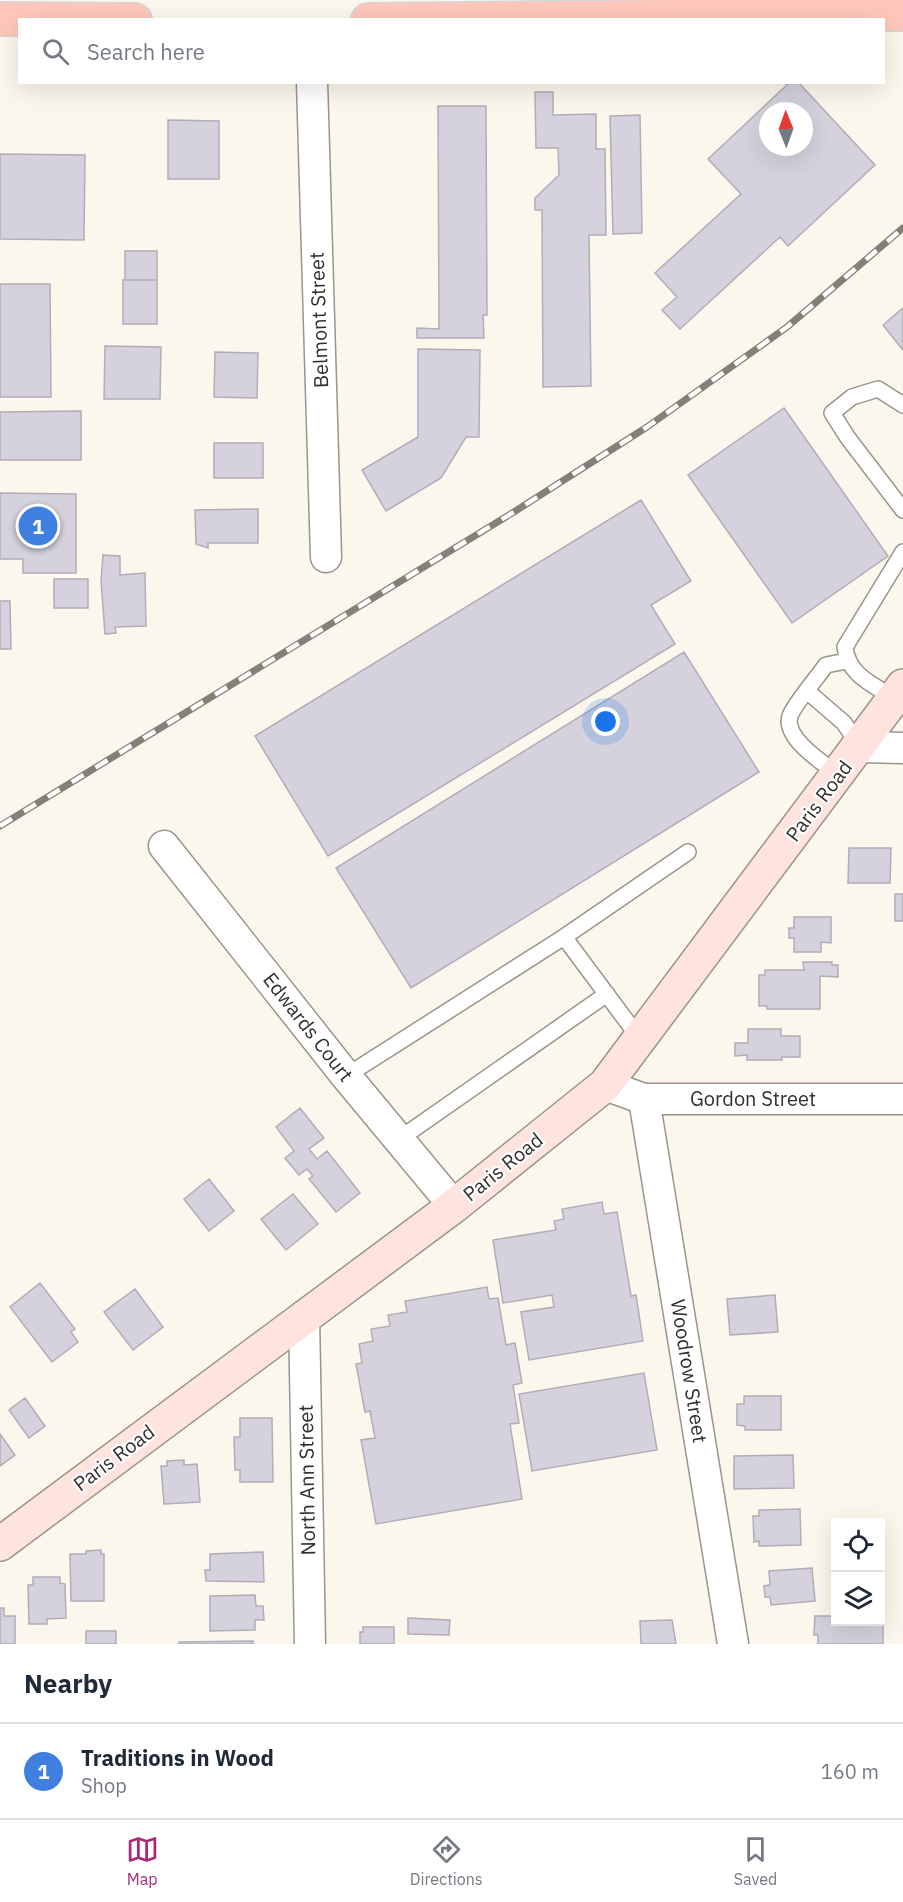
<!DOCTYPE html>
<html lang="en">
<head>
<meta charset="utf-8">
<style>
  body { margin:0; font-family:"IBM Plex Sans",sans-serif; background:#f2f2f3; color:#1f2937 }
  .controls { position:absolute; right:18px; bottom:18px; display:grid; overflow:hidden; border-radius:0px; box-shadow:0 6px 24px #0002 }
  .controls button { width:54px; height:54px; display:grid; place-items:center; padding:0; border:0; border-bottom:2px solid #e0e1e3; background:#fff; color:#1f2937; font:30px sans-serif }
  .compass { position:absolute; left:759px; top:102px; width:54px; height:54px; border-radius:50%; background:#fff; box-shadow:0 6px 24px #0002; rotate:359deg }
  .you { position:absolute; left:606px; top:722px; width:21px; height:21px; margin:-15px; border:4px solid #fff; border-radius:50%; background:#1a73e8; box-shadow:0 0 0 9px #1a73e833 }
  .badge { display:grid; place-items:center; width:39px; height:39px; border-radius:50%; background:#a92a79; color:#fff; font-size:20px; font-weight:700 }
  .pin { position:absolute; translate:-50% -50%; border:3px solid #fff; box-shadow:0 2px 6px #0006 }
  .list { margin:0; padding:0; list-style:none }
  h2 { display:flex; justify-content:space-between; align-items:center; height:78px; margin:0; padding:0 24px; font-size:26px }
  h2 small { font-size:20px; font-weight:400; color:#747a83 }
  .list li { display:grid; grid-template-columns:39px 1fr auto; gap:18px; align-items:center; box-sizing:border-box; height:96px; padding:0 24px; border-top:2px solid #e0e1e3 }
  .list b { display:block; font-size:22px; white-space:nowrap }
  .list p { margin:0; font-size:20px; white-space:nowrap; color:#747a83 }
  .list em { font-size:20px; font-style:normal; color:#747a83 }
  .icon { flex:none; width:33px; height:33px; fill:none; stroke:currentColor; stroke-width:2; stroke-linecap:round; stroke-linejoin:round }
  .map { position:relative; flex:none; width:903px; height:1644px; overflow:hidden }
  .search { position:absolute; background:#fff; box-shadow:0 6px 24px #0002; left:18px; right:18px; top:18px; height:66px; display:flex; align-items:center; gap:15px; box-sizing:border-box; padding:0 21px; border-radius:0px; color:#747a83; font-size:22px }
  .sheet { height:174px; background:#fff }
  nav { display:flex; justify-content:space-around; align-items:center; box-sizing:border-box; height:84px; border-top:2px solid #e0e1e3; background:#fff; font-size:16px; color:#747a83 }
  nav a { display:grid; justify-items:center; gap:3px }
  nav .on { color:#a92a79 }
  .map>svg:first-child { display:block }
  .building { fill:#d5d2dd; stroke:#b0adb8; stroke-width:1.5; fill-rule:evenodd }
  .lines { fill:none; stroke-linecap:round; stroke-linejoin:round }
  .service-casing { stroke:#99958b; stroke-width:18 }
  .minor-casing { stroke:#99958b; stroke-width:33 }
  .secondary-casing { stroke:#99958b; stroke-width:36 }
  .primary-casing { stroke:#d6d5d5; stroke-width:36 }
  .service { stroke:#fff; stroke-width:15 }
  .minor { stroke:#fff; stroke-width:30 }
  .secondary { stroke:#ffe3de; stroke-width:33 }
  .primary { stroke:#ffc7bc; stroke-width:33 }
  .rail-casing { stroke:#838079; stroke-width:7 }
  .rail { stroke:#fff; stroke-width:4.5; stroke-dasharray:14; stroke-linecap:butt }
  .labels { text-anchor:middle; stroke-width:4.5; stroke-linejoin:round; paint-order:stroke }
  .street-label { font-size:20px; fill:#312f2b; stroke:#fff }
</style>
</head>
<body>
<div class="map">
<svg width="903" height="1644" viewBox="0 0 903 1644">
  <rect width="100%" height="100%" fill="#fbf7ec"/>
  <path class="building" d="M790,82H798L875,165L788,246L780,237L680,329L662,310L677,297L655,273L741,194L708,159ZM768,111H804V147H768Z
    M535,92H553V115L596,114V149H605L606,235H589L591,386L543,387L542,210H535V198L559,175L558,148H536Z
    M438,106H486L487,315H483L484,338H417V328L439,329Z
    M640,115L642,233L613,234L610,116Z
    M168,120L219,121V179H168Z
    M0,154L85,155L84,240L0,239Z
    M125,251H157V280H125Z
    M123,280H157V324H123Z
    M0,284H50L51,397H0Z
    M903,308V350L883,325Z
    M105,346L161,347L160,399H104Z
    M418,349L480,350L479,437H466L441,478L386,511L362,470L418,437Z
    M215,352L258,353L257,398L214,397Z
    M784,408L888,556L792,623L688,475Z
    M81,411V460H0V412Z
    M214,443H263V478H214Z
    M0,493L76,494V573H23V559H0Z
    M641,500L691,581L651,605L675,644L328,856L255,736Z
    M258,509V543H208V548L196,544L195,510Z
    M103,555L120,556V575L145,573L146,626L115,627L116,633L105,634L101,580Z
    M54,579H88V608H54Z
    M0,601H10L11,649H0Z
    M684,652L759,772L411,988L336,868Z
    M849,848H891L890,883H848Z
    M895,894H903V921H895Z
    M794,917H831V943L821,942V952H794V938H789V928H794Z
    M803,962H832V965H838V977L820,976V1009H767V1006H759V975H765V970H804Z
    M748,1029H781V1036H800V1057H782V1060H747V1055L735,1056V1043H748Z
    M300,1108L324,1138L309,1149L317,1159L327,1151L360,1193L336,1212L309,1179L313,1176L307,1169L299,1175L285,1158L294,1151L276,1127Z
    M209,1179L234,1211L209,1231L184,1199Z
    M293,1194L318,1224L286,1250L261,1219Z
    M602,1202L604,1214L617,1212L631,1296L636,1295L643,1341L529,1360L521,1312L554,1307L552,1295L503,1303L493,1240L556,1230L554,1221L564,1219L562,1209Z
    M40,1283L75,1329L71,1332L78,1342L52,1362L10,1307Z
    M487,1287L489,1299L498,1298L506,1345L515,1343L522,1383L513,1385L519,1423L510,1424L522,1499L376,1524L361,1440L375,1438L370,1411L365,1412L356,1364L362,1363L359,1344L373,1341L371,1329L390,1326L388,1315L407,1312L405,1301Z
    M135,1289L163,1327L133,1350L104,1312Z
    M775,1295L778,1332L730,1335L727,1299Z
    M644,1373L657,1450L532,1471L519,1394Z
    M744,1396H781V1430H745V1426L737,1425V1404H744Z
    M25,1398L45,1426L29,1438L9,1410Z
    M240,1418H272L273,1482H240V1470H235L234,1437H240Z
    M0,1434L15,1455L0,1466Z
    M793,1455L794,1488L734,1489V1456Z
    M184,1460V1465L197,1464L200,1502L164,1504L161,1466H167V1461Z
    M800,1509L801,1545L759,1546V1541L754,1542L753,1516H759V1510Z
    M101,1550V1554H104V1601H71L70,1554H86V1551Z
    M263,1552L264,1582L206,1581L205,1570H210V1554Z
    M812,1568L815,1601L771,1605L770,1597H765L764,1586L770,1585L769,1571Z
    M33,1577H60V1583L65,1584L66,1618L47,1619V1624H29L28,1585H33Z
    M255,1595L256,1606H263L264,1620H255V1630L210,1631V1596Z
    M0,1608H4V1616H15V1644H0Z
    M815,1616H836V1622H880V1616H883V1644H818V1635H814Z
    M408,1618L450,1620L449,1635L408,1634Z
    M672,1620L676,1644H641L640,1621Z
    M363,1627H394V1644H360V1632H363Z
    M86,1631H116V1644H86Z
    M253,1641V1644H179V1642Z"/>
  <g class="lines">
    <g class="service-casing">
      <path id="service" d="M903,405L878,389L852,397L832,413L848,438L903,510
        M807,691L844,723L860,747
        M894,698C872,684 848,675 845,647L903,552
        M839,775C823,763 783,738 790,716C793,706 819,675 826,665L847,661
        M640,1039L564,937L688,852
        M346,1076L564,937
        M398,1140L607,994"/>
    </g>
    <g class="minor-casing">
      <path id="minor" d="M312,82L326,557
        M860,747L903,748
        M164,846L346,1076L454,1206
        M605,1085L644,1099H903
        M644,1099L733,1644
        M304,1316L310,1644"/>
    </g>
    <g class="secondary-casing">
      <path id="secondary" d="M0,1544L454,1206L605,1085L903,686"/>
    </g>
    <g class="primary-casing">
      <path id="primary" d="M0,19L135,20
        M368,20L903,14"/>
    </g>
    <use href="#service" class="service"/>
    <use href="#minor" class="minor"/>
    <use href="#secondary" class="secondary"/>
    <use href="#primary" class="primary"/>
    <g class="rail-casing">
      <path id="rail" d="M0,826L517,510L647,427L787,327L903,228"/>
    </g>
    <use href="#rail" class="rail"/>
  </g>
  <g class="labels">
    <g class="street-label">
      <text transform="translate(319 320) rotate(-92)" y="7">Belmont Street</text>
      <text transform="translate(819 801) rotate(-53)" y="7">Paris Road</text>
      <text transform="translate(308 1027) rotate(52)" y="7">Edwards Court</text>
      <text x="753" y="1106">Gordon Street</text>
      <text transform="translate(503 1167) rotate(-39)" y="7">Paris Road</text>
      <text transform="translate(689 1371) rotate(81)" y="7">Woodrow Street</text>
      <text transform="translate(114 1458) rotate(-37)" y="7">Paris Road</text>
      <text transform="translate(307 1480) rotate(-91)" y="7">North Ann Street</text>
    </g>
  </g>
</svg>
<div class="controls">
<button><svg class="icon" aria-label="locate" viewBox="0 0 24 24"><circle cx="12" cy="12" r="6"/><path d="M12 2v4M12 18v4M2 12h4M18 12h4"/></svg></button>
<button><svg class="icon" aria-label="layers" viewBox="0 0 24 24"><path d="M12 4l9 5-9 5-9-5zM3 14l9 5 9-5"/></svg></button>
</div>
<svg class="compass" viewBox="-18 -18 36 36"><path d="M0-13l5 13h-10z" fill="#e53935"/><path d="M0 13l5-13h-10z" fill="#747a83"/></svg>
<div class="you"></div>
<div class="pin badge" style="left:38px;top:526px;background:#3f7fe0">1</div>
<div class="search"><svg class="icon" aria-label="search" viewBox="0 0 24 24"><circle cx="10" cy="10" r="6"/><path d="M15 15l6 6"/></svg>Search here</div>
</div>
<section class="sheet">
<h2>Nearby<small></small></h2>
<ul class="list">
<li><span class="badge" style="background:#3f7fe0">1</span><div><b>Traditions in Wood</b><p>Shop</p></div><em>160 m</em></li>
</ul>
</section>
<nav>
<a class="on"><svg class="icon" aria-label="map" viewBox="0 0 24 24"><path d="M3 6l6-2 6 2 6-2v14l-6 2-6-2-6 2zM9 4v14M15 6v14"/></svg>Map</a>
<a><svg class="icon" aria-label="directions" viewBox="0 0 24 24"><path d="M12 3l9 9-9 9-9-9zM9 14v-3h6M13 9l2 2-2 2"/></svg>Directions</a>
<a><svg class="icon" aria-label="saved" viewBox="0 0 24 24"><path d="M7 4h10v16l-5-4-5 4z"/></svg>Saved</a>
</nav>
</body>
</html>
